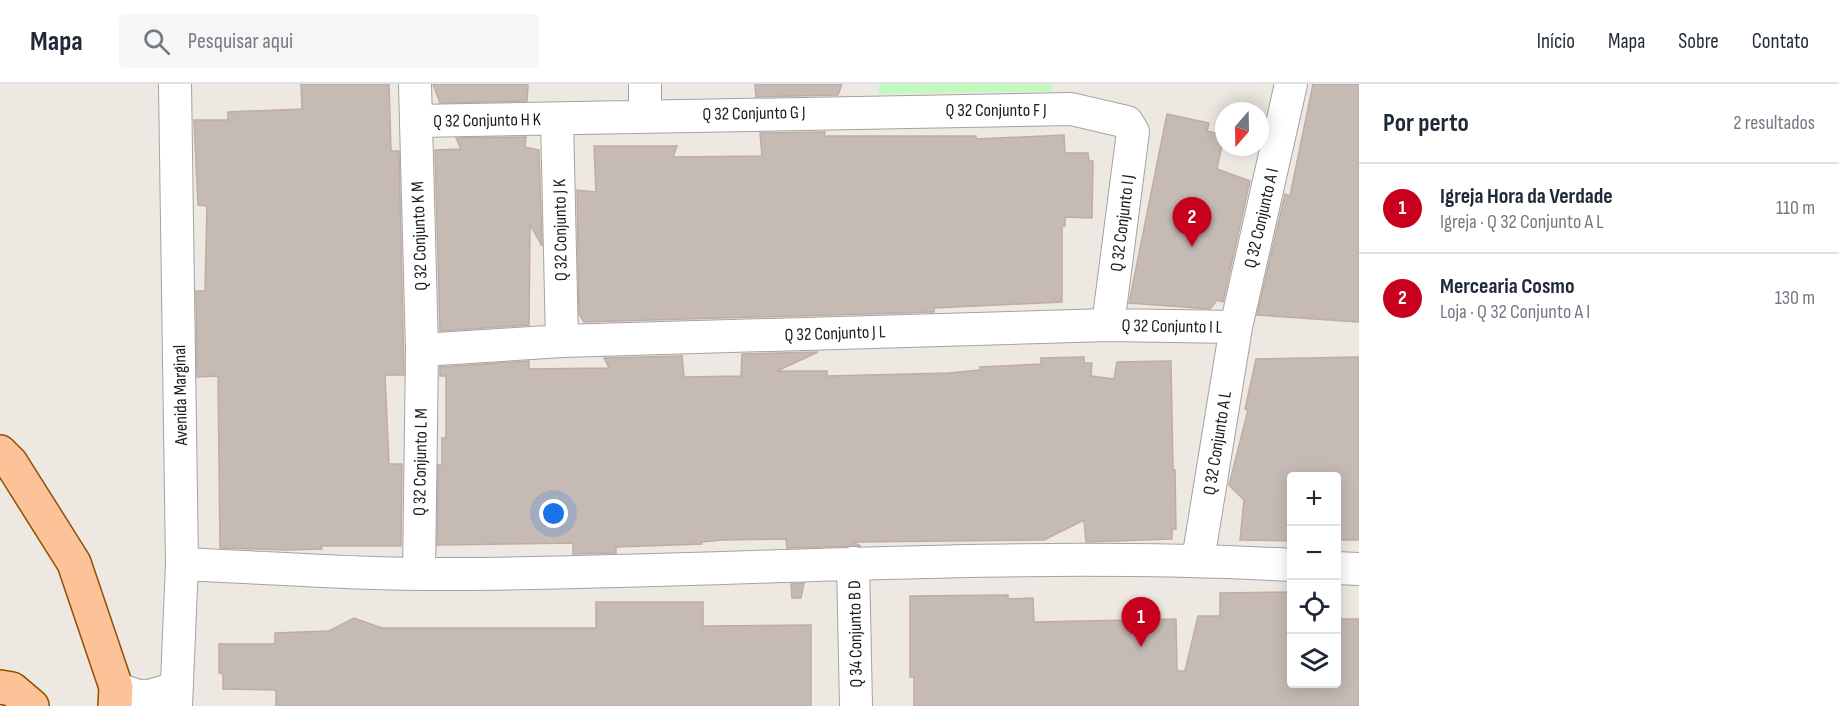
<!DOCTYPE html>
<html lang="pt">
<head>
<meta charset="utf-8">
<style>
  body { margin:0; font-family:"Sofia Sans Condensed",sans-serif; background:#f6f6f7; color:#1f2937 }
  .controls { position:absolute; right:18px; bottom:18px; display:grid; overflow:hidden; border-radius:6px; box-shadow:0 3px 15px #0003 }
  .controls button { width:54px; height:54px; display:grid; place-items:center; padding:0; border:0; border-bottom:2px solid #e0e1e3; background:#fff; color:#1f2937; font:30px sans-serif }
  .compass { position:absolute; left:1215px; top:18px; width:54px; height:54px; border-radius:50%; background:#fff; box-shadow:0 3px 15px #0003; rotate:200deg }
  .you { position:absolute; left:554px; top:430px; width:21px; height:21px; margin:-15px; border:4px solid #fff; border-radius:50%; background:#1a73e8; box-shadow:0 0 0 9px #1a73e833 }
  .badge { display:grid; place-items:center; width:39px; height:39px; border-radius:50%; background:#c9001d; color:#fff; font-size:20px; font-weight:700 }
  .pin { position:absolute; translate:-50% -50px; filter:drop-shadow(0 2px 3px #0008) }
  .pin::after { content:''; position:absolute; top:32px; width:21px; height:18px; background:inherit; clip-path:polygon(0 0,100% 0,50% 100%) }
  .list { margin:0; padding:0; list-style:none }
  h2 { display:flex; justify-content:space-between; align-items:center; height:78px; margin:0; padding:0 24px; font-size:26px }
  h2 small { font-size:20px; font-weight:400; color:#747a83 }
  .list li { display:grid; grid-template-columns:39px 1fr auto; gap:18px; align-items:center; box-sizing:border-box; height:90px; padding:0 24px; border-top:2px solid #e0e1e3 }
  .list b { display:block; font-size:22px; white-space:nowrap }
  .list p { margin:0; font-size:20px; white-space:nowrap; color:#747a83 }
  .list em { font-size:20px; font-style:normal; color:#747a83 }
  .icon { flex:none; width:33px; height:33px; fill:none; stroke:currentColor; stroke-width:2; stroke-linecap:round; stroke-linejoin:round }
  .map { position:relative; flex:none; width:1359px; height:622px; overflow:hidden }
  header { display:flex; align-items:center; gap:36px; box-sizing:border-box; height:84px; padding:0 30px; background:#fff; border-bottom:2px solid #e0e1e3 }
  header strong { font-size:28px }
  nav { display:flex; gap:33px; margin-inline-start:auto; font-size:21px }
  .search { width:420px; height:54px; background:#f6f6f7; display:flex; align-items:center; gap:15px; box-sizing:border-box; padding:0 21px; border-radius:6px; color:#747a83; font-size:22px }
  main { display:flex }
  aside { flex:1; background:#fff }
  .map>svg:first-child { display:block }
  .park { fill:#c1fabd }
  .building { fill:#c6bab5; stroke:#c0aca4; stroke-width:1.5 }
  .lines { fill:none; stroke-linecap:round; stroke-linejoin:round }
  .street-casing { stroke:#a3a3a3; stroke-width:34 }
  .primary-casing { stroke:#954e00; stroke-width:36 }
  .street { stroke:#fff; stroke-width:32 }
  .primary { stroke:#fdc398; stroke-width:33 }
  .labels { text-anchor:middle; stroke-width:4.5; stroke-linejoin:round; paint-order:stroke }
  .street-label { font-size:18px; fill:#1c1c1c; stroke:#fff }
</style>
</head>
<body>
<header>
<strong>Mapa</strong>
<div class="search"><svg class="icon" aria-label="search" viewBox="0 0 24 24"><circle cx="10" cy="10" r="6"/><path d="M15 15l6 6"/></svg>Pesquisar aqui</div>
<nav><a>Início</a><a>Mapa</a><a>Sobre</a><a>Contato</a></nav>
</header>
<main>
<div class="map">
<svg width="1359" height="622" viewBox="0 0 1359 622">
  <rect width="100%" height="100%" fill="#eee8e2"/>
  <path class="park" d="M879,0H1052V7L879,10Z"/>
  <path class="building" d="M301,0H389L391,67H399L404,291H385L389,380H402L401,462H321L322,465L286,466L220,464L218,292L197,293L196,207H205L207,122L198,121L194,36H228V28L302,25Z
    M433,0H528L527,17L440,19Z
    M755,0H842L838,11L756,13Z
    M1313,0H1359V238L1257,231L1285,110L1290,112Z
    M1167,30L1209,39L1207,47L1224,51L1217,85L1250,97L1223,218L1217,216L1210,225L1129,219Z
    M825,48L824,52H976V55L1064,51L1065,69H1088L1089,77H1093L1092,134L1065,133V142H1062V218L934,224V228L584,238L579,230L577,106L596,108L594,62H677L673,73L762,72L760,49Z
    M526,53L525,63L539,66L542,162L530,141L529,241L440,247L435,66L461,65L456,54Z
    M818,268L777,287H827V292L949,289L980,286V283L1041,280V274L1084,273V279H1092L1091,292L1114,295L1117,278L1171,277L1173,386H1175L1176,445H1172V455L1086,458L1084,436L1044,456L852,458L861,462L787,464L786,455L723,456L701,458L702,460L616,463V469L573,470V459L437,461L438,381H442V354H446V292H440V283L529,277V285L609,284L604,274L682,272L684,293L741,292L742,270Z
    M1359,273V456H1336V393H1292V457L1240,456L1244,416L1229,401L1248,326L1245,325L1256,275Z
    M804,499L801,514H792L791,500Z
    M1292,508V600H1336V535H1359V622H914V593H910V512L1008,511V515L1033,514L1034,538L1176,535L1177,587H1185L1198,532H1220V509Z
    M596,518H703V542L811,541V622H276V606L223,605V590L219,589V560H275V549L329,547L354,534L382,544H596Z"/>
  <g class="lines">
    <g class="street-casing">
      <path id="street" d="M175,0L182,480L176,622
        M415,0L422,266L419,490
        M645,0V31
        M557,35L562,257
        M416,37L1071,25L1127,38L1133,48L1108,241
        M422,266L562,257L1108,241L1236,243
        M1198,476L1236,243L1291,0
        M853,479L856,622
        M182,480C275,484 368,491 461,490C738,488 1015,466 1292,481
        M1336,484L1359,485
        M116,603C142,617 150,613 176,603"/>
    </g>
    <g class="primary-casing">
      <path id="primary" d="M0,368L11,379L74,479L116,603L115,622
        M0,603L12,605L32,622"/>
    </g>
    <use href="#street" class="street"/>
    <use href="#primary" class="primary"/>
  </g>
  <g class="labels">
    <g class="street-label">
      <text x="996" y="32">Q 32 Conjunto F J</text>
      <text transform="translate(754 29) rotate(-1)" y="6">Q 32 Conjunto G J</text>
      <text transform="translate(487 36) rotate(-1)" y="6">Q 32 Conjunto H K</text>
      <text transform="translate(1261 134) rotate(-77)" y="6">Q 32 Conjunto A I</text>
      <text transform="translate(1122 139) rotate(-83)" y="6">Q 32 Conjunto I J</text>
      <text transform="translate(560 146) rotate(-91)" y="6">Q 32 Conjunto J K</text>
      <text transform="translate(419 152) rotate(-92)" y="6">Q 32 Conjunto K M</text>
      <text transform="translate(1172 242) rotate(1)" y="6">Q 32 Conjunto I L</text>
      <text transform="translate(835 249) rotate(-2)" y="6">Q 32 Conjunto J L</text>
      <text transform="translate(180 311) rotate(-91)" y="6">Avenida Marginal</text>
      <text transform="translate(1217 359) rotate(-81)" y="6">Q 32 Conjunto A L</text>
      <text transform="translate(420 378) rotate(-89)" y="6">Q 32 Conjunto L M</text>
      <text transform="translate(855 550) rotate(-91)" y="6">Q 34 Conjunto B D</text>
    </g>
  </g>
</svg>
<div class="controls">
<button>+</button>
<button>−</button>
<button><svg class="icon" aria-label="locate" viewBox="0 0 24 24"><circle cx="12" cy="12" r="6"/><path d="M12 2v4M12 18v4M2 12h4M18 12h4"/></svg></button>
<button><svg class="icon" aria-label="layers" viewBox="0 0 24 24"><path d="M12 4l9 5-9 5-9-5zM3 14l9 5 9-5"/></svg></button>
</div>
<svg class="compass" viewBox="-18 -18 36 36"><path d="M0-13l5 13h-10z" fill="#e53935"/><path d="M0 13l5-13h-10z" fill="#747a83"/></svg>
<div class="you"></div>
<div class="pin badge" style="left:1141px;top:563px">1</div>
<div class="pin badge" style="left:1192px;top:163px">2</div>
</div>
<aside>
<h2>Por perto<small>2 resultados</small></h2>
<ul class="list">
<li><span class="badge">1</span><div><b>Igreja Hora da Verdade</b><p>Igreja · Q 32 Conjunto A L</p></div><em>110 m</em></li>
<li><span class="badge">2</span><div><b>Mercearia Cosmo</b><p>Loja · Q 32 Conjunto A I</p></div><em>130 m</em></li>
</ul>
</aside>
</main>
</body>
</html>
